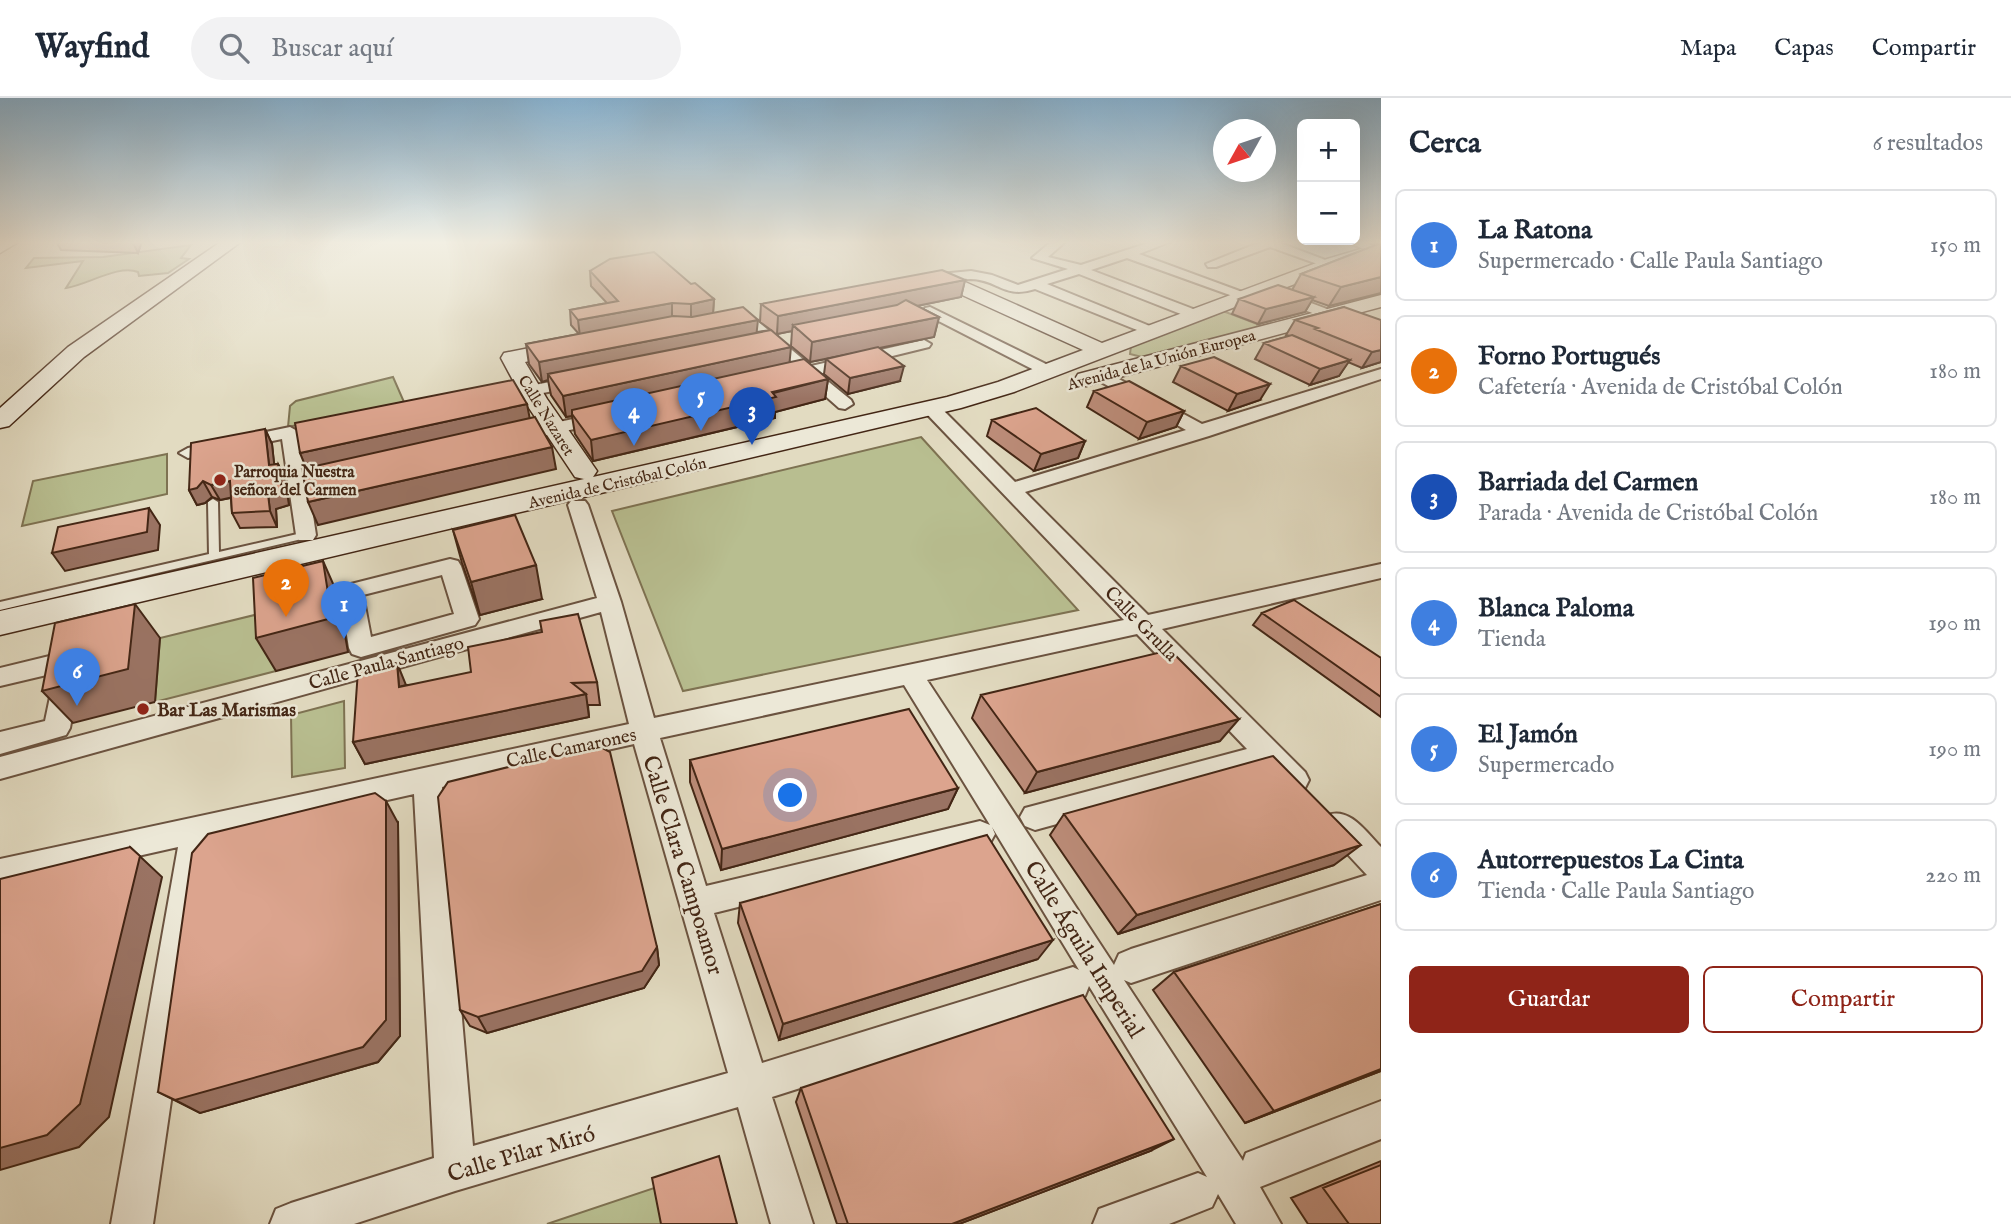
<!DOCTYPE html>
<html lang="es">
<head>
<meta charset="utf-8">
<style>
  body { margin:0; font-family:"IM FELL English",serif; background:#f2f2f3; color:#1f2937 }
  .controls { position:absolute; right:21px; top:21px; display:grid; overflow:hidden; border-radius:10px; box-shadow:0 7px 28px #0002 }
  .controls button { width:63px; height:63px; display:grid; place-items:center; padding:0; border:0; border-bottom:2px solid #e0e1e3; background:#fff; color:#1f2937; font:35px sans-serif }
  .compass { position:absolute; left:1213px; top:21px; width:63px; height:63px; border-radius:50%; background:#fff; box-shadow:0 7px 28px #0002; rotate:230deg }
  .you { position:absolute; left:791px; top:698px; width:24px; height:24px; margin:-18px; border:5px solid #fff; border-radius:50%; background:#1a73e8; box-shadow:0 0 0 10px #1a73e833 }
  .badge { display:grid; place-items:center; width:46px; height:46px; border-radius:50%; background:#8f2418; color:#fff; font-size:23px; font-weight:700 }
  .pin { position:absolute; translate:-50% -58px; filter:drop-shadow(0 2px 4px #0008) }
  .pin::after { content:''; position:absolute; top:37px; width:24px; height:21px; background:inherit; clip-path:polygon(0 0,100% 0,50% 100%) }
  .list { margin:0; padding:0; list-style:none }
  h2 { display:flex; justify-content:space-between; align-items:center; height:91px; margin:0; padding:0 28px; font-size:30px }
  h2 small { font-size:23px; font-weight:400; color:#747a83 }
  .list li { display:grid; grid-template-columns:46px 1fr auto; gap:21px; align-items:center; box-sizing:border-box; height:112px; margin:0 14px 14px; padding:0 14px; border:2px solid #e0e1e3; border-radius:10px }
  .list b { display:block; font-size:26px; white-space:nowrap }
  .list p { margin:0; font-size:23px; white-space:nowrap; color:#747a83 }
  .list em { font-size:23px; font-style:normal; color:#747a83 }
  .actions { display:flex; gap:14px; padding:21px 28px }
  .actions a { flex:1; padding:16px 0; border:2px solid #8f2418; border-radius:10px; text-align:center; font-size:24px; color:#8f2418 }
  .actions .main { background:#8f2418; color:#fff }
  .icon { flex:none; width:38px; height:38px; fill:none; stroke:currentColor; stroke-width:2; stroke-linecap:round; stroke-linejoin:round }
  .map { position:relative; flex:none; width:1381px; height:1126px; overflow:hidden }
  header { display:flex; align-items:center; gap:42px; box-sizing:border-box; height:98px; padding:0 35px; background:#fff; border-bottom:2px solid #e0e1e3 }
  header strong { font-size:33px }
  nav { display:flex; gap:38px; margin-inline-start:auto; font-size:24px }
  .search { width:490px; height:63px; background:#f2f2f3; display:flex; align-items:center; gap:18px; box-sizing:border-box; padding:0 24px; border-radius:38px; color:#747a83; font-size:26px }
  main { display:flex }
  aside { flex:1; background:#fff }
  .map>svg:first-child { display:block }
  .green { fill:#b8be90; stroke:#7e7252; stroke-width:2 }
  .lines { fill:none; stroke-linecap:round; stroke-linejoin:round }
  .lane-casing { stroke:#6b5340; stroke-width:4 }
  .street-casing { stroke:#6b5340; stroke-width:4 }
  .secondary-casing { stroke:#432615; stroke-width:3 }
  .lane { fill:#ece8d7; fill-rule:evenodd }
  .street { fill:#ece8d7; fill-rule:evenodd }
  .secondary { fill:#ece8d7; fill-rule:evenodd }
  .wall { fill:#bd8d7a; stroke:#432615; stroke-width:2 }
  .shaded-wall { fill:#9a7363; stroke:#432615; stroke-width:2 }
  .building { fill:#dca48e; stroke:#432615; stroke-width:2 }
  .poi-dot { fill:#8f2418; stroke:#ece8d7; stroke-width:2.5 }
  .labels { text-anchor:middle; stroke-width:5; stroke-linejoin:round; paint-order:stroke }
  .far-street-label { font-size:16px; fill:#432615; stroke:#ece8d7 }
  .far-poi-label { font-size:16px; font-weight:bold; fill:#432615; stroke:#ece8d7; text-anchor:start }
  .street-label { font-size:19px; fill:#432615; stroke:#ece8d7 }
  .poi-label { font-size:19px; font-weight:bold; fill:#432615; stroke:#ece8d7; text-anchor:start }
  .near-street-label { font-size:23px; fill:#432615; stroke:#ece8d7 }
</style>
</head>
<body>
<header>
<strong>Wayfind</strong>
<div class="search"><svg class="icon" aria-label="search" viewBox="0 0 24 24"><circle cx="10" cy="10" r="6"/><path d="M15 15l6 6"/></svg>Buscar aquí</div>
<nav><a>Mapa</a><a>Capas</a><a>Compartir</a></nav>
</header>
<main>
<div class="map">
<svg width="1381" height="1126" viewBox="0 0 1381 1126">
  <rect width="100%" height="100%" fill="#e2dbc1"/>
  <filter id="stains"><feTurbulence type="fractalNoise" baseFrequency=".00286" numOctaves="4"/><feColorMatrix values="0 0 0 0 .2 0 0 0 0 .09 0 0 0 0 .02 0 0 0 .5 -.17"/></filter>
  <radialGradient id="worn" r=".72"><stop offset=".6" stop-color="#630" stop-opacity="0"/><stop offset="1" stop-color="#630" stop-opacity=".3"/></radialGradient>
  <path class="green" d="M191,147L181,160L189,161L168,175L139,178L138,174C119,166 87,187 66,190L83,163L26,170L34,160L103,159Z
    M1223,213L1265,229L1146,260L1130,256L1131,248Z
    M393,279L404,304L288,329L290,308L296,303Z
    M921,339L1078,512L683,593L612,413Z
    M167,356V396L22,428L33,383Z
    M271,513L276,573L155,604L160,540Z
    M344,603L345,670L292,679L291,617Z
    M654,1090L732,1126H547Z"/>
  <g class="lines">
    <g class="lane-casing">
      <path id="lane" d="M213,401L218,404L219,454L306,434L311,437L306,440L0,512V504L209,456L208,404Z"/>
    </g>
    <g class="street-casing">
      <path id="street" d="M1052,143H1066L1048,159L1081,167L1154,143H1172L1139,156L1253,198L1251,201H1241L1127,160L1091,172L1201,214V220H1191L1079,176L1047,186L1157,231L1159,234L1152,238L1035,191C1004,201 999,182 971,181C959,181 942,187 933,180L940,176L971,173L992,177L1018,187L1068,171L1032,160Z
        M1257,143H1275L1336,166L1334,169H1326L1270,149L1216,169H1208L1206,166L1258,145Z
        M1344,143H1362L1380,151L1374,155Z
        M1279,193L1335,214L1337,217L1335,220H1325L1274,200L1272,197Z
        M930,209L1052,269L1054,272L1046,277L1040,275L925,216V210Z
        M744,215L749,216L811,268L924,242L931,246L929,249L819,276L851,302L853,306L845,311L839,310L804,279L785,284L779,282L777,279L779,276L796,272L739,222L737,219Z
        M1381,271V281L1209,338L1025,394L1148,517L1381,466V480L1162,531L1305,674L1309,682L1305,690C1286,697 1277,682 1264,669L1035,732L1025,728L1020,719L1025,710L1247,651L1137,536L927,582L1114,867L1119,856L1131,851L1367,777L1328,735L1323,726L1328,717C1350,709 1366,734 1381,749V802L1131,885L1124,882L1243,1063L1246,1055L1381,1003V1041L1260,1089L1281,1126H1236L1218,1096L1212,1109L1169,1126H1093L1099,1111L1198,1075L1207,1079L1089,888L1085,898L1073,903L772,999L813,1126H771L738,1009L455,1093L354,1126H270L276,1111L291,1105L434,1060L414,696L209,742L153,1126H111L178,749L0,789V761L629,626L601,514L0,681V659L597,500L568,407L571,403H585L588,407L621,504L654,620L1124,522L925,314L923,310L925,306H937L1015,384L1186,332L1094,280L1092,277L1094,274H1106L1202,326ZM904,587L990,727L980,723L706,788L660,640ZM634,646L728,975L473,1048L442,689ZM992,729L1079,872L1073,869L762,965L714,815L980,749L990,745L995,736Z
        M582,278L588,280L590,283L588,286L508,302L500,297L508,292Z
        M606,314L615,319L612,323L532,340L523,335L526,331Z
        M290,329L299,334L307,380L337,373L346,379L344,383L309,391L316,437L313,442H299L296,437L282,341L188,360L179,355L188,350Z
        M450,461L458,463L461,468L479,521L475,527L361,559L352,556L349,550L340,493L343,488ZM442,477L454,516L371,539L363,497Z
        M70,553L79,556L82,562L70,630L66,637L0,656V634L45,623L55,575L0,588V570Z"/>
    </g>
    <g class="secondary-casing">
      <path id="secondary" d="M0,143H20L0,155Z
        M222,143H242L84,259L9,328L0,330V310L68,249Z
        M1381,145V156L1339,169L1014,294L961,310L0,537V513L947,299L998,284L1083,252L938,186L919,190L912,188L910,184L912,180L940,174L947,176L1102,245L1327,161Z
        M1381,197V209L1086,288L1078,286L1075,281L1078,276Z
        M575,241L583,242L586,247L583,252L525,264L547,301L597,373L593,379L584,381L575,379L523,301L501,260L504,255Z"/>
    </g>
    <use href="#lane" class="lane"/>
    <use href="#street" class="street"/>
    <use href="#secondary" class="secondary"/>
  </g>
  <path class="wall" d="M56,143H142L138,155L61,152Z
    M1381,145V195L1329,208L1312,202L1305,214L1258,226L1232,216L1239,201L1292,192L1301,176Z
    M590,173L691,186L714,201L713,215L757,234L771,232L760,224L761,206L965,182L961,199L917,208L939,219L934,239L880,250L900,283L848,296L824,276L826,261L810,264L791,248L792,233L777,236L790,264L828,281L825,301L775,314V320L593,363L575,336L572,318L566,319L551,297L548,282L542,284L529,266L526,246L579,236L571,227L570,212L607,205L591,188Z
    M1344,209L1381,264L1362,270L1348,264L1339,278L1310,287L1255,261L1264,245L1290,238L1286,237L1295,222Z
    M1181,268L1260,302L1228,313L1173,284Z
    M1094,293L1184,313L1176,329L1139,341L1087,309Z
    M992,322L1085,343L1078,360L1034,373L987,338Z
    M265,331L272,346L274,366H278L285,381L289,407L276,411L277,429L240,430L232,415L231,400L220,402L212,399L205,405L197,407L189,392Z
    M453,432L542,501L480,517L462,465Z
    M1262,515L1381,560V619L1253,527Z
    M597,584L600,607H588L589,619L365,666L353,644L406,587Z
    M981,597L1220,643L1025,695L972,620Z
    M690,662L958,690L948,711L721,772L690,684Z
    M1064,716L1334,767L1118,836L1050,737Z
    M398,725L400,938L378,964L200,1015L158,994Z
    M740,805L1038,861L779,942L738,825Z
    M1381,806V973L1245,1025L1153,892L1174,874Z
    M657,849L659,867L644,890L487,935L470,928L460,912Z
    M801,990L1150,1053L959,1126H837L796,1004Z
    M1381,1063V1126H1308L1291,1100Z"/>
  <path class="shaded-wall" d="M132,143H142L138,155Z
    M1381,179V195L1329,208L1341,189Z
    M965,182L961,199L798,232L793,227L792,233L777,236L778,218Z
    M1314,199L1305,214L1258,226L1266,211Z
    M714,201L713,216L691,220V206Z
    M672,205V219L580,238L578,222Z
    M939,219L934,239L810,264L812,244Z
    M758,222L756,240L548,276V282L542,284L539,264Z
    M791,249L789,270L572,316V318L566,319L563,298Z
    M1381,252V264L1362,270L1372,254Z
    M1350,262L1339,278L1310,287L1320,271Z
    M904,268L900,283L848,296L850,280Z
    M828,281L825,301L775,314V320L593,363L591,342Z
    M1270,286L1260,302L1228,313L1237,296Z
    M527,306L531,327L309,377L300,355Z
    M1184,313L1176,329L1139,341L1147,324Z
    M265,331L272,346L276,383L269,367Z
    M1085,343L1078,360L1034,373L1041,356Z
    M552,349L556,371L318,427L308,404Z
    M278,366L285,381L289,407L276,411L277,429L270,413L268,396Z
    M203,383L212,399L205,405L197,407L189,392Z
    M230,383L238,398L220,402L211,387Z
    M149,410L160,427L158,452L65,473L52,455Z
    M323,463L338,497L348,554L276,573L256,540Z
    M536,467L542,501L480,517L471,484Z
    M135,506L160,540L155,604L73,625L42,593Z
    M397,565L406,587L399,589Z
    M586,596L589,619L365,666L353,644Z
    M1239,621L1220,643L1025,695L1037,674Z
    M958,690L948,711L721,772L722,751Z
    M386,703L398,725L400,938L378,964L200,1015L175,1002Z
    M1361,747L1334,767L1118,836L1137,817Z
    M130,749L162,779L109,1019L79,1049L0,1072V1050Z
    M1053,842L1038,861L779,942L783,926Z
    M657,849L659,867L644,890L487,935L478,919Z
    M1381,971V973L1245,1025L1274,1013Z
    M1174,1041L1150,1053L959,1126H952Z"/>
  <path class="building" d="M1381,145V179L1341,189L1301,176Z
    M654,154L691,186L695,185L714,201L691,206L672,205L578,222L570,212L618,203L590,173L610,161Z
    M942,172L965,182L778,218L761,206Z
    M1278,187L1314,199L1266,211L1239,201Z
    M906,202L939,219L812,244L793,227L897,207Z
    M743,209L758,222L539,264L526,246L673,218L692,219Z
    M1344,209L1381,222V252L1372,254L1315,231L1318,230L1295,222Z
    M771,232L791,249L563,298L548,276Z
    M1292,237L1350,262L1320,271L1264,245Z
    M878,249L904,268L850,280L826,261Z
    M1214,259L1270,286L1237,296L1181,268Z
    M804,261L828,281L772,294L776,299L591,342L572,316V312Z
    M513,282L527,306L300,355L295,325Z
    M1129,283L1184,313L1147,324L1094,293Z
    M1036,310L1085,343L1041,356L992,322Z
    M535,319L552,349L308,404L302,371Z
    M265,331L269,367L278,366L282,392L268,396L270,413L232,415L230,383L211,387L203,383L197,390L189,392L191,345Z
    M149,410L147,434L52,455L58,429Z
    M515,417L536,467L471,484L453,432Z
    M323,463L332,520L256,540L253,480Z
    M1294,502L1381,560V599L1262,515Z
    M135,506L128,571L42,593L55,525Z
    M578,516L597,584L572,585L586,596L353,644L358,572L397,565L399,589L471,574L468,549L542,534L540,523Z
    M1170,552L1239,621L1037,674L981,597Z
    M909,611L958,690L722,751L690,662Z
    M597,647L610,654L657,849L642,873L478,919L460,912L438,699L448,684Z
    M1273,658L1361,747L1137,817L1064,716Z
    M375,695L386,703V922L363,949L175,1002L158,994L192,755L208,736Z
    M987,737L1053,842L783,926L740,805Z
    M130,749L140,758L80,1006L47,1037L0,1050V781Z
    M1381,806V971L1274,1013L1174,874Z
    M1083,897L1174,1041L952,1126H848L801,990Z
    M719,1058L737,1126H661L652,1080Z
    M1381,1067V1126H1349L1323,1090Z"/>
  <linearGradient id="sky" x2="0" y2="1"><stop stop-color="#88b6d7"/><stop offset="0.48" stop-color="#f2efe3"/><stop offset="1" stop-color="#f2efe3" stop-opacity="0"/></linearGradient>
  <rect width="1381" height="301" fill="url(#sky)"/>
  <g class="poi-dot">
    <circle cx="220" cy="382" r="7"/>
    <circle cx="143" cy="611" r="7"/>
  </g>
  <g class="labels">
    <g class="far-street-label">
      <text transform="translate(1161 261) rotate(-15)" y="6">Avenida de la Unión Europea</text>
      <text transform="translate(547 317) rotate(58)" y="6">Calle Nazaret</text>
      <text transform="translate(617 384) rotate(-13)" y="6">Avenida de Cristóbal Colón</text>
    </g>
    <g class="far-poi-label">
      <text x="234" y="379">Parroquia Nuestra<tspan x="234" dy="18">señora del Carmen</tspan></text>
    </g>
    <g class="street-label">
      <text transform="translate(1142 525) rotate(46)" y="7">Calle Grulla</text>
      <text transform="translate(386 564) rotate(-15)" y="7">Calle Paula Santiago</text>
      <text transform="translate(571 649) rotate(-12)" y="7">Calle Camarones</text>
    </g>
    <g class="poi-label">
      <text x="157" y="618">Bar Las Marismas</text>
    </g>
    <g class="near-street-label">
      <text transform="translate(684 767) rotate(73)" y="8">Calle Clara Campoamor</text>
      <text transform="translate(1085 851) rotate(58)" y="8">Calle Águila Imperial</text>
      <text transform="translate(521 1055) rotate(-16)" y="8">Calle Pilar Miró</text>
    </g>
  </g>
  <rect width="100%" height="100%" filter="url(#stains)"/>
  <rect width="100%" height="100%" fill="url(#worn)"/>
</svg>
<div class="controls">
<button>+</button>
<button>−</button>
</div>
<svg class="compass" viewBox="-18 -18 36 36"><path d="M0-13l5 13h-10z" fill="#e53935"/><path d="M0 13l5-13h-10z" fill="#747a83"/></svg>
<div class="you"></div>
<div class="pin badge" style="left:344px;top:541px;background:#3f7fe0">1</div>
<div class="pin badge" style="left:286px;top:519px;background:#e8710a">2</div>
<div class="pin badge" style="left:752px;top:347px;background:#1a4fb4">3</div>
<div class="pin badge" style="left:634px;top:348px;background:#3f7fe0">4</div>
<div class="pin badge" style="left:701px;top:333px;background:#3f7fe0">5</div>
<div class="pin badge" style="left:77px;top:608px;background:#3f7fe0">6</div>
</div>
<aside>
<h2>Cerca<small>6 resultados</small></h2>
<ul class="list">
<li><span class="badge" style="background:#3f7fe0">1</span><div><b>La Ratona</b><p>Supermercado · Calle Paula Santiago</p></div><em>150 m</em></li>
<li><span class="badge" style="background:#e8710a">2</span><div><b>Forno Portugués</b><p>Cafetería · Avenida de Cristóbal Colón</p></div><em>180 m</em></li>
<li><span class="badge" style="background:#1a4fb4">3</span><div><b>Barriada del Carmen</b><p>Parada · Avenida de Cristóbal Colón</p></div><em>180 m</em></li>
<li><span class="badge" style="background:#3f7fe0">4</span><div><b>Blanca Paloma</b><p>Tienda</p></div><em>190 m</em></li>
<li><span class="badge" style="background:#3f7fe0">5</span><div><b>El Jamón</b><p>Supermercado</p></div><em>190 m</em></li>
<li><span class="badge" style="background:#3f7fe0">6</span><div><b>Autorrepuestos La Cinta</b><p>Tienda · Calle Paula Santiago</p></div><em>220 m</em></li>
</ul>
<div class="actions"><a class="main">Guardar</a><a>Compartir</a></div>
</aside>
</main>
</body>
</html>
